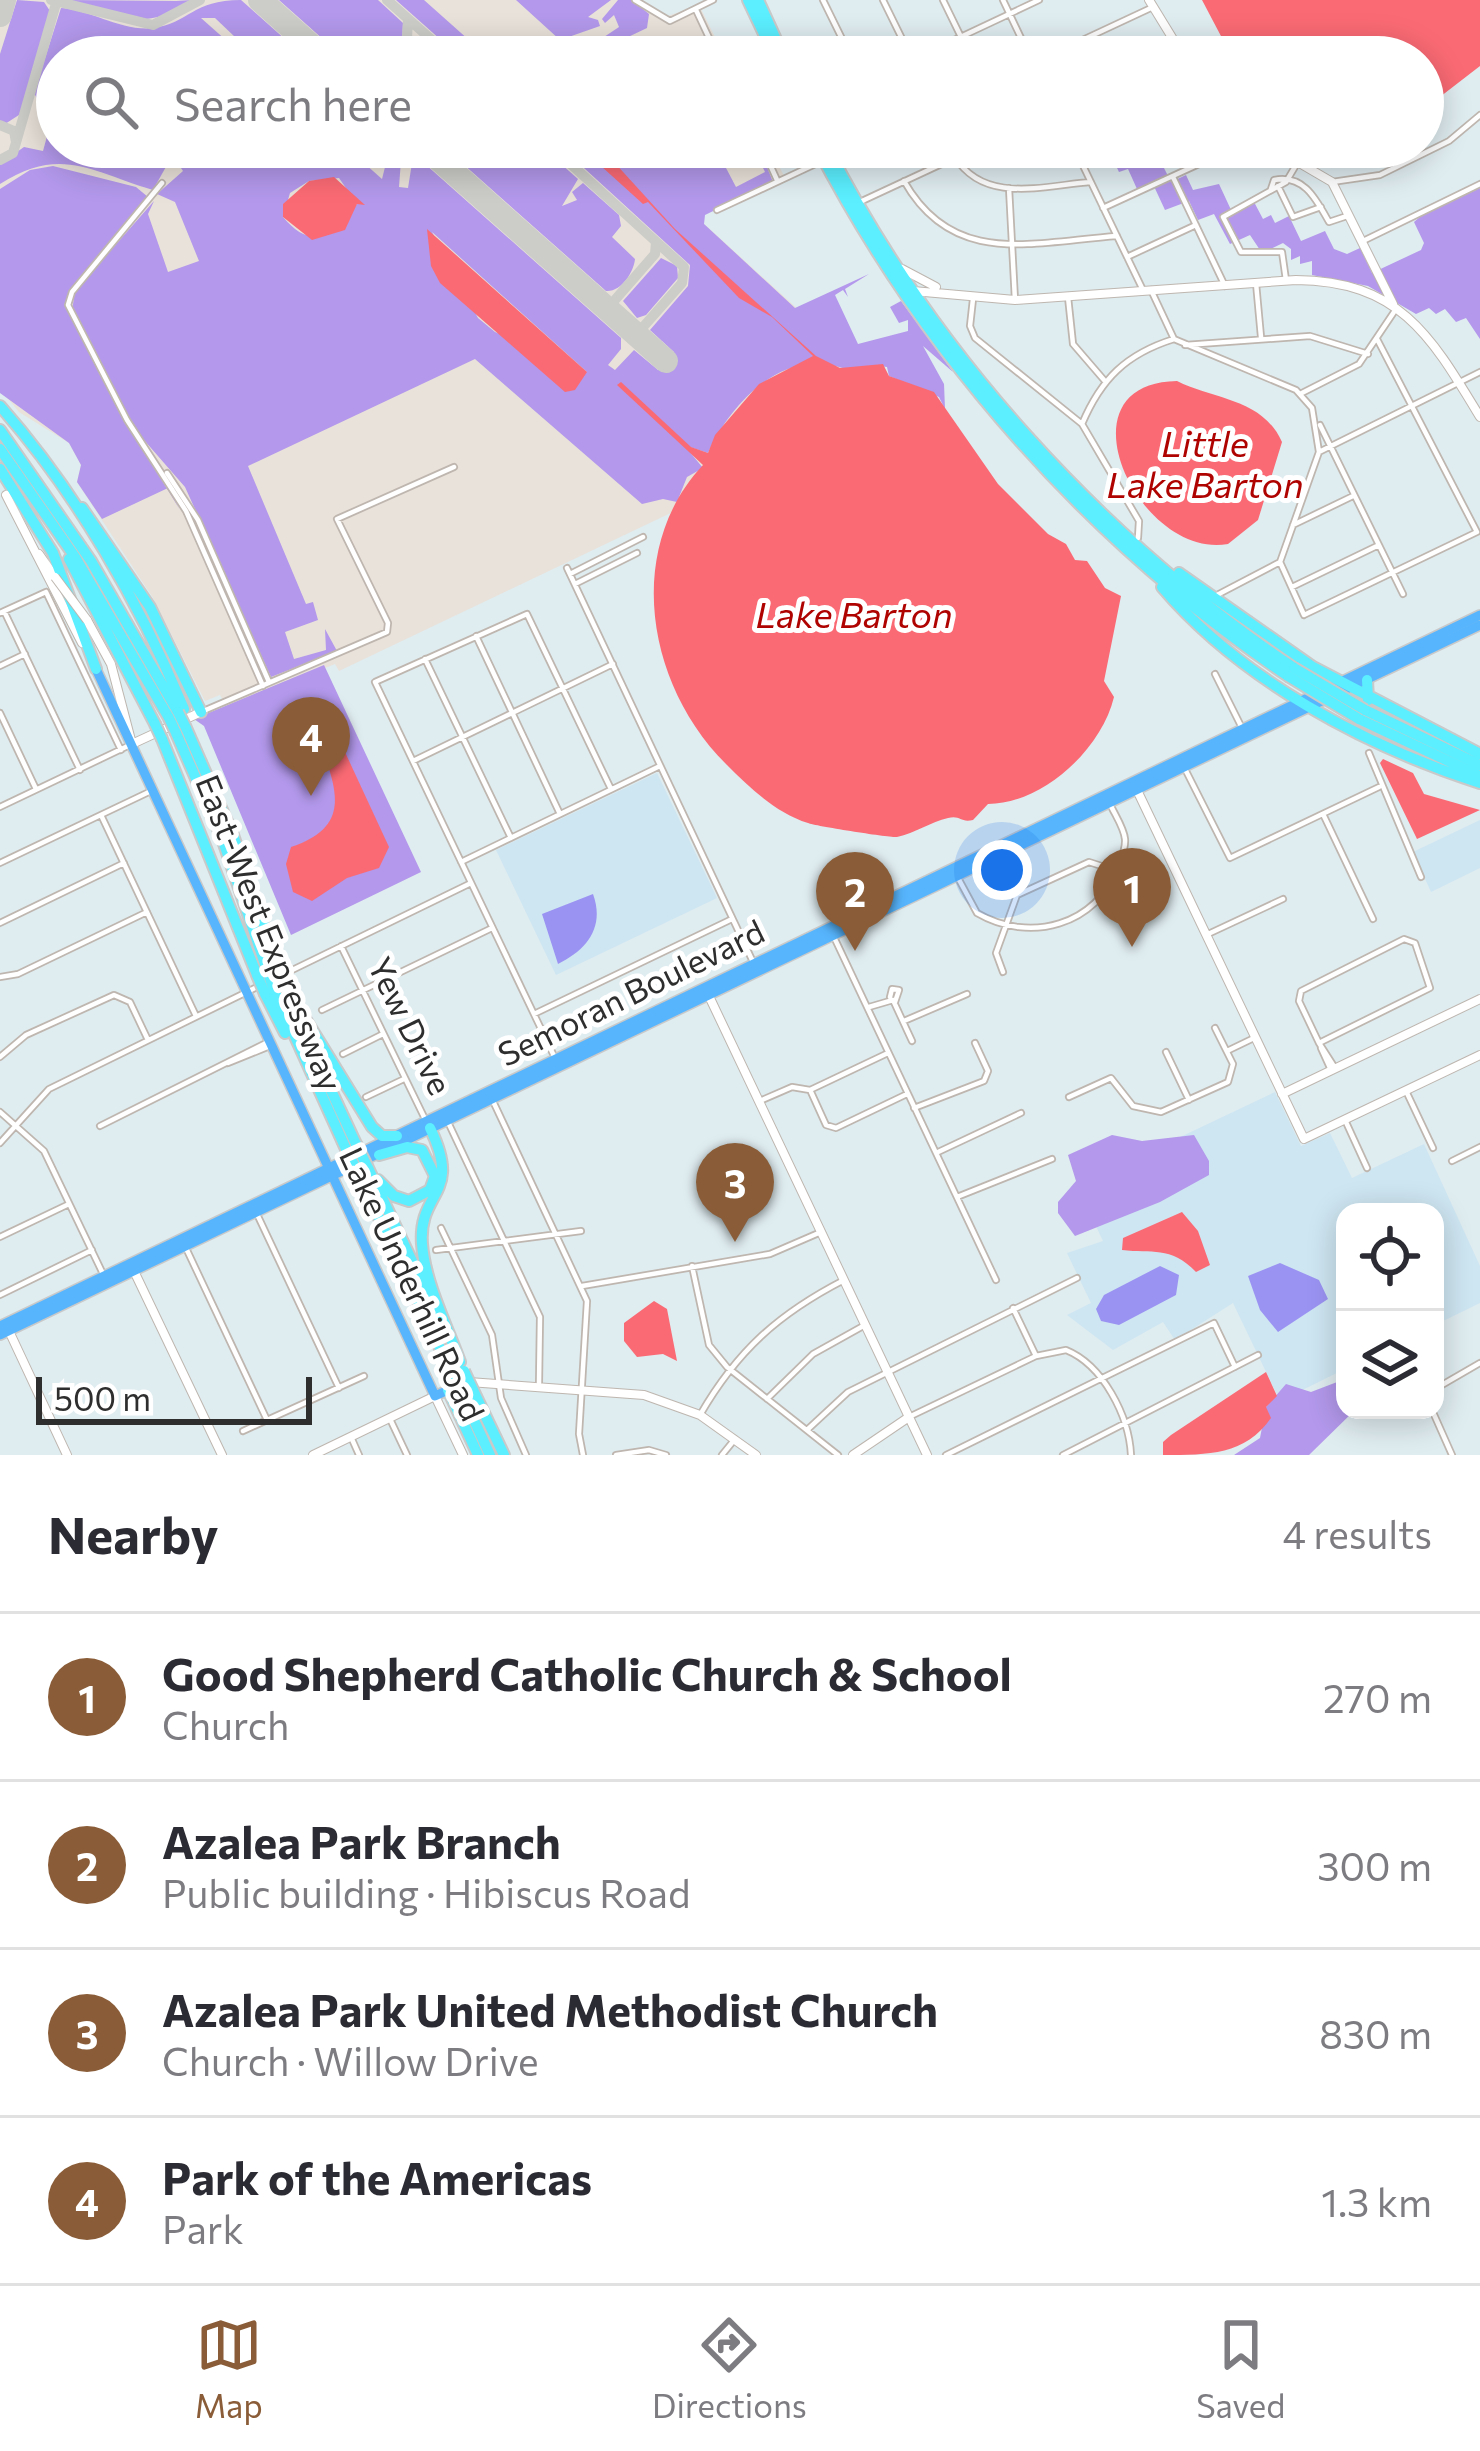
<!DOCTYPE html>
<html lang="en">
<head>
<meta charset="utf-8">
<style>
  body { margin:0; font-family:Commissioner,sans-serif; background:#f2f2f3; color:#2b2b33 }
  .controls { position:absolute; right:36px; bottom:36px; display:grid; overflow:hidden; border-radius:24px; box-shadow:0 6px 30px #0003 }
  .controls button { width:108px; height:108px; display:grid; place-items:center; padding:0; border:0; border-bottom:3px solid #e1e1e2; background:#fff; color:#2b2b33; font:60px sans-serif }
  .scale { position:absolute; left:36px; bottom:30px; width:276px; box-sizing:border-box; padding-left:12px; border:6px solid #2e2e2e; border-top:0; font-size:33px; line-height:42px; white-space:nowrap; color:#2e2e2e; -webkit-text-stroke:9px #fff; paint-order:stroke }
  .you { position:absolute; left:1002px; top:870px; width:42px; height:42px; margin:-30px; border:9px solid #fff; border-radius:50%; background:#1a73e8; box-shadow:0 0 0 18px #1a73e833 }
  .badge { display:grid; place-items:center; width:78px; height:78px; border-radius:50%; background:#8a5d38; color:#fff; font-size:39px; font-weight:700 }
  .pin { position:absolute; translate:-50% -99px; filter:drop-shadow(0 3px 6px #0008) }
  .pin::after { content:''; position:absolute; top:63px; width:42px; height:36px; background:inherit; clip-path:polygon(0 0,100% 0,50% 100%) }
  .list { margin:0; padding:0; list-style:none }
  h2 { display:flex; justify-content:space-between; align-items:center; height:156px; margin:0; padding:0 48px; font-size:51px }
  h2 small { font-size:39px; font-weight:400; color:#7c7c81 }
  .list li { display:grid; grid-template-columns:78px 1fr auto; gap:36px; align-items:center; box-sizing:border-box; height:168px; padding:0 48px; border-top:3px solid #e1e1e2 }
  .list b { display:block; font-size:45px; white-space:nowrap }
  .list p { margin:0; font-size:39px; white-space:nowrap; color:#7c7c81 }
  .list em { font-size:39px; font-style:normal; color:#7c7c81 }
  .icon { flex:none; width:66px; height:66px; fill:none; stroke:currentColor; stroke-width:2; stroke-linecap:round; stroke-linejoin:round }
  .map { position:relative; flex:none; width:1480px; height:1455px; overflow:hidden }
  .search { position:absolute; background:#fff; box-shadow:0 6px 30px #0003; left:36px; right:36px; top:36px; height:132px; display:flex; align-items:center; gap:30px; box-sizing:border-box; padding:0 42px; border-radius:66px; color:#7c7c81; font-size:45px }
  .sheet { height:828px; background:#fff }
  nav { display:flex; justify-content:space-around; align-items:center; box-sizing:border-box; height:168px; border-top:3px solid #e1e1e2; background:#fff; font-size:33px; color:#7c7c81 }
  nav a { display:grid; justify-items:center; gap:6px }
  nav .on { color:#8a5d38 }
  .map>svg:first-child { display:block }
  .education { fill:#cee6f2 }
  .airport { fill:#e9e2da }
  .green { fill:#b398eb; fill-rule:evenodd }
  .pitch { fill:#9b93f2 }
  .water { fill:#fa6a74 }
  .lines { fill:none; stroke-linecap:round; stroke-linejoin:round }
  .taxiway { stroke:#cccdc8; stroke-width:10 }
  .runway { stroke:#cccdc8; stroke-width:24 }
  .street-casing { stroke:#beb6af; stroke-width:8 }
  .secondary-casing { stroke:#beb6af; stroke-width:10 }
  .primary-casing { stroke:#c9c9c9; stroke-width:12 }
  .highway-casing { stroke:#c9c9c9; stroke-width:14 }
  .street { stroke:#fff; stroke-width:4.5 }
  .secondary { stroke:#fff; stroke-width:8 }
  .primary { stroke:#57b5fd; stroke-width:9 }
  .highway { stroke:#5befff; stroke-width:10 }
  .secondary-bridge-casing { stroke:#beb6af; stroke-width:10; stroke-linecap:butt }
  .highway-bridge-casing { stroke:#c9c9c9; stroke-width:14; stroke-linecap:butt }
  .secondary-bridge { stroke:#fff; stroke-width:8 }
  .highway-bridge { stroke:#5befff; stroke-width:10 }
  .labels { text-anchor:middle; stroke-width:10; stroke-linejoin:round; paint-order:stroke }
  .street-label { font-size:33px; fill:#2e2e2e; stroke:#fff }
  .water-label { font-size:36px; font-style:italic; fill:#ae0301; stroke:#fff }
</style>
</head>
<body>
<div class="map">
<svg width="1480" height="1455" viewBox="0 0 1480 1455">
  <rect width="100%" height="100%" fill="#dfecf0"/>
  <path class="education" d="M657,773L717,898L556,975L496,850Z
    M1480,820V868L1431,892L1413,852Z
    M1275,1092L1301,1146L1330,1133L1352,1178L1424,1144L1480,1266V1303L1435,1325V1212H1345V1369L1280,1401L1233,1303L1175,1340L1163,1322L1113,1350L1067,1315L1091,1303L1067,1253L1103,1241L1077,1186Z"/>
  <path class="airport" d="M0,0H642L668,16L699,5L725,57H57V147H770L784,176L699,215L702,222L991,485L740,480L339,671L335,664L227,707L220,695L205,701L153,598L77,482L81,465L69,443L19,412L0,389Z"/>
  <path class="green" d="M17,0L44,2L50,11L22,113L5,124L0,122V54Z
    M65,0L176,1L193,0C148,32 114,19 65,0Z
    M241,0L305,57H256L215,18H201L245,57H57V147H169L172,156L153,190C92,172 61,145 0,184V164L24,147L43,151L55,107L39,102L34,93L61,8C92,10 122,32 154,28C189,23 192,0 241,0Z
    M279,0H378L403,23L401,57H343Z
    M396,0H424L488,57H460Z
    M516,0H611L588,17L598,20L600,26L560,40Z
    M618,0H632L649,14L647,28L586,57L577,55L619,27L614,15L605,23L602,19Z
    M178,147H346L382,179L385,167L361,147H402L399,187L408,188L412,163H424L621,338V349L608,365L615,370L634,350L658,370L674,352L650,330L688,286L690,265L561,147H715L736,187L765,172L753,147H759L773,182L705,215L704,224L795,308L869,274L845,289L848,297L843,290L835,295L858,344L908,331V320L899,323L890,307L901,301L953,372L923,346L944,384L945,409L939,397L889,376L887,367C872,364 853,372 839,367C782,349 731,403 708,453L684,445L703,468L687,477L677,502L663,499L642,504L475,359L248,466L306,604L313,602L318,620L285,632L294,659L326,650L325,629L337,651L271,677L185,487L137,432L72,311L75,291L154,201L148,214L168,272L199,261L175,202L157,194L183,171L179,165L187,156ZM339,178L357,204C334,235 312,252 283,217L290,193L309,181ZM432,232L587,372L495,332L478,318Z
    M444,147H542L578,179L562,206L577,200L572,192L583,183L619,215L621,226L612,237L635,259C634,271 622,292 606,291Z
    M1107,147H1144L1150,157L1157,154L1171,182L1186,175L1193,190L1219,184L1232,212L1254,202L1263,219L1271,215L1275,223L1289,216L1301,241L1325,231L1334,249L1347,254L1360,248L1372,273L1421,250L1424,243L1414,222L1421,216L1480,188V339L1466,318L1456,322L1445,309L1436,314L1429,308L1416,314L1368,286L1312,275V261L1300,264V256L1291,260V249L1283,243L1262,253L1250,235L1230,244L1214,214L1198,220L1189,201L1165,210L1152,182L1137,189L1128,169L1119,172Z
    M53,166L136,187L148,197L71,290L67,304L124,418L180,510L168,488L102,519L77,482L81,465L69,443L0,393V189L30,170Z
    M661,258L677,266L678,278L646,315L637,318L623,301Z
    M324,665L421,872L291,935L204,726L194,719Z
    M1112,1135L1142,1141L1194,1135L1209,1161V1175L1160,1202L1075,1236L1058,1213V1202L1076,1181L1068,1155Z
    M1345,1379V1410H1355L1309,1455H1234L1260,1438L1266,1407L1286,1384L1311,1392Z"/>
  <path class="pitch" d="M593,894C605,927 587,950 558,964L542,914Z
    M1280,1263L1319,1280L1328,1299L1278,1332L1260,1310L1248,1276Z
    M1160,1266L1179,1275L1176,1295L1119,1325L1101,1321L1096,1309L1104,1295Z"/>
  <path class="water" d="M1202,0H1480V66L1423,110V57H1232Z
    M580,147L604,151L675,229L816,356L840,368L883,364L889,376L934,392L998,484L1048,534L1066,544L1075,560L1087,561L1105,588L1121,596L1104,681L1114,697C1101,751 1041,804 988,804L973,820C960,823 961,815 948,818C931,822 915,833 897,837C892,838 815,826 808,823C776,813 750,788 727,765C646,685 624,549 703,465L617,385L621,382L691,447L708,453L715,435L759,384L813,356L772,317L739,298L648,202L643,204Z
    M334,177L365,205L357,204L345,230L312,240L283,217V204L309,181Z
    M427,229L587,372L575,390L565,392L440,283L431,266Z
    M1177,381C1215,400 1262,398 1282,442L1258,520L1228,544C1139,560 1055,383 1177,381Z
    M328,726L338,737L389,847L379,868L347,878L312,901L293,892L286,864L291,847C355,826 335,786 318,737Z
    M1383,759L1413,773L1424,794L1480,810L1417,839L1380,763Z
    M1182,1212L1198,1231L1210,1265L1196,1272C1170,1245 1152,1254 1122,1250L1123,1238Z
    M654,1301L667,1309L677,1361L663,1354L637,1357L624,1341V1323Z
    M1266,1372L1277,1396L1266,1407L1271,1418C1245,1455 1209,1455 1163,1455V1442L1171,1435Z"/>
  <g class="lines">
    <path class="taxiway" d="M51,0L153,25L200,0
      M387,0L451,57
      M4,1V0
      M406,57L408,20
      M0,125L14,131L16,142
      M552,147L684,267L682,283L636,335
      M0,160L13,153L57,0
      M607,309L655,254L656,242"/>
    <path class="runway" d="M260,0L324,57
      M0,15L4,0
      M425,147L666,361"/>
    <g class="street-casing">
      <path id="street" d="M635,0L670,21L713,0
        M823,0L851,57
        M883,0L911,57
        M943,0L961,37
        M1003,0L1030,57
        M696,10L718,57
        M918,57L1039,0
        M1046,57L1153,7
        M762,147L777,180
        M1074,147L1142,288
        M833,157L855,147
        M955,157C984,204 1043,186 1090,182
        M1080,160L1108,147
        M1173,177L1225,286
        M904,181C953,268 1033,242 1117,236
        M1332,182L1380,175L1449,141L1480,115
        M162,183L72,292L68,305L127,420L186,511L263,686
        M1278,186L1293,217L1321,207
        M1009,188L1015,300
        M1271,189L1274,180C1304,174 1316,199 1329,222L1347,216
        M862,201L978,147
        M1103,208L1236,147
        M717,210L822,161
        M1363,241L1480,184
        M1127,257L1196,225
        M1286,280L1282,252H1241L1223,217L1286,182L1299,160
        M1256,283L1261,337
        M1151,290L1174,339
        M1068,297L1073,344L1104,380
        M973,299L970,326L975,338L1082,424L1139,521L1138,538
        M1185,345L1310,336L1368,354
        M1300,394L1359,364L1396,309
        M1082,424C1101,379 1126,354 1174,339L1296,390L1312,408L1319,452L1280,562L1217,595
        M1320,425L1403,594
        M1319,452L1480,372
        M167,473L198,520L269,682
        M1293,525L1353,496
        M1280,562L1304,615L1477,532L1377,339
        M567,568L754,964
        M570,574L643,537
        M575,584L637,553
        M1292,587L1379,545
        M46,592L121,750
        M4,611L80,770
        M0,613L46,592
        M476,636L560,814
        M425,659L511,838
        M0,666L25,654
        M1215,674L1243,730
        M201,712L387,632L388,623L337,519L454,467
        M0,713L36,789
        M1369,753L1421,877
        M413,761L613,664
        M1184,767L1230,858L1379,787
        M0,807L132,744
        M1323,814L1373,919
        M101,815L196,1016
        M461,862L660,766
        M0,863L151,791
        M957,876L977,913C1030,944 1097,925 1118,867C1121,858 1126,849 1125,839C1124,828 1115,815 1110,804
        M0,923L124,863
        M833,935L996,1280
        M1206,935L1283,899
        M1404,939L1415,943L1430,988L1319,1043L1299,1001L1301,991Z
        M341,946L425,1119
        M1003,972L996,953L1017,895L1089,862L1139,878L1151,889
        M282,975L471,883
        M0,977L18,974L147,912
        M890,997L892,989L899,990L895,1002
        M869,1007L893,1000L912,1041
        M322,1010L492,928
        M534,1014L732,919
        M904,1021L967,994
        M1319,1043L1335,1068
        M1321,1048L1331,1070
        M1227,1051L1254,1038
        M1166,1052L1189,1100
        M343,1054L383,1034
        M554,1056L375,682L527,614L611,789
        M0,1057L26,1035L114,995L130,1002L148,1040
        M228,1063L270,1046
        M1406,1091L1433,1148
        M811,1092L826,1125L836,1128L907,1094
        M366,1097L404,1079
        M1069,1097L1111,1078L1133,1106L1161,1112L1228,1082L1233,1064L1215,1028
        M492,1099L587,1301L579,1434L583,1455
        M762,1100L792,1087L810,1090L888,1053
        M914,1108L984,1081L988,1071L975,1043
        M0,1112L44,1151L104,1276
        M447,1120L540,1317L539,1383
        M1345,1120L1367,1168
        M100,1126L268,1042
        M0,1143L49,1089L261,985
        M936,1153L1021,1113
        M1452,1161L1480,1147
        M957,1197L1052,1159
        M256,1212L339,1388
        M441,1228L492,1335L501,1398L526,1455
        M0,1237L69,1204
        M185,1246L267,1420
        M436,1250L581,1231
        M692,1266L709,1345L727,1367L838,1455
        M582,1286L770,1254L821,1232
        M0,1295L92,1250
        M1013,1308L1036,1356
        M1435,1389L1480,1363
        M767,1399L813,1354L865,1325
        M1432,1410L1452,1455
        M700,1415C737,1351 778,1314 844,1280
        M911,1416L1036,1356L1066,1350C1103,1365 1129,1416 1131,1455
        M390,1419L407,1455
        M807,1430L848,1392L1077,1278
        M243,1431L364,1376
        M351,1437L359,1455
        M616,1455L649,1450L666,1455
        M722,1455L735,1439
        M946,1455L1214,1323L1235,1367
        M1063,1455L1258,1355"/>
    </g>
    <g class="secondary-casing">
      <path id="secondary" d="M1149,0L1184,57
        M1272,147L1332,182L1393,304
        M902,269L936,287
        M913,291L1015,300L1296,280C1400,281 1431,336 1480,417
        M6,495L82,643
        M39,554L55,577
        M87,620L111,664L132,744L201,712
        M1135,786L1304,1139L1480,1055
        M708,994L927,1455
        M1282,1094L1480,999
        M134,1271L222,1455
        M9,1331L67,1455
        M469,1382L644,1395L700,1415L756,1455
        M313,1455L435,1396L463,1455
        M853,1455L909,1417"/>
    </g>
    <g class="primary-casing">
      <path id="primary" d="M96,669L435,1396L448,1390
        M0,1326L1480,615
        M0,1335L1480,625"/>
    </g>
    <g class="highway-casing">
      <path id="highway" d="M748,0L775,57
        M758,0L784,57
        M817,147C926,358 1092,544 1288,676
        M827,147C933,354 1101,539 1294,668
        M0,406C77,493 139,602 184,709
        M0,430L91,561L178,712
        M0,449L75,557L169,718
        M0,469L53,553L96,669
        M82,508L150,607L201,712
        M69,559L155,724
        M1179,573L1313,667L1480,754
        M1162,587C1241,680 1365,746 1480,783
        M1367,680L1368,700
        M1365,710L1480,765
        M1359,719L1480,776
        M186,728L233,835L277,963
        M176,733L222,838L267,970
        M162,739L257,975
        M285,986L372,1127L382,1136H397
        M274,990L346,1149
        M265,994L285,1033
        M302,1028L356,1144
        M430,1128C463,1196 418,1190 422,1244C425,1283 447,1326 460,1362
        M368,1168L436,1312
        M358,1173L453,1376
        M378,1180L394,1196L409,1201L430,1190L435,1176L422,1150L407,1147L379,1155
        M448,1390L478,1455
        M473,1390L504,1455
        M462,1394L490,1455"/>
    </g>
    <use href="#street" class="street"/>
    <use href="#secondary" class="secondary"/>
    <use href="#primary" class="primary"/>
    <use href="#highway" class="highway"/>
    <g class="secondary-bridge-casing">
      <path id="secondary-bridge" d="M55,577L87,620"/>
    </g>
    <g class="highway-bridge-casing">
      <path id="highway-bridge" d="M1294,668L1365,710
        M1288,676L1359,719
        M178,712L186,728
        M169,718L176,733
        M155,724L162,739
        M277,963L285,986
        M267,970L274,990
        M257,975L265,994
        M356,1144L368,1168
        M346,1149L358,1173
        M464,1371L473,1390
        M453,1376L462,1394"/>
    </g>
    <use href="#secondary-bridge" class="secondary-bridge"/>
    <use href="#highway-bridge" class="highway-bridge"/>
  </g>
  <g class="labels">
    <g class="street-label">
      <text transform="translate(269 933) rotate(68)" y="12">East-West Expressway</text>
      <text transform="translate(631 993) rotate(-26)" y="12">Semoran Boulevard</text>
      <text transform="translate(410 1026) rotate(64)" y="12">Yew Drive</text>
      <text transform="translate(412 1284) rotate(65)" y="12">Lake Underhill Road</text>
    </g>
    <g class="water-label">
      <text x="1205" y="457">Little<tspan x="1205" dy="41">Lake Barton</tspan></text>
      <text x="854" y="628">Lake Barton</text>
    </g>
  </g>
</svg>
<div class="controls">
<button><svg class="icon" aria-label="locate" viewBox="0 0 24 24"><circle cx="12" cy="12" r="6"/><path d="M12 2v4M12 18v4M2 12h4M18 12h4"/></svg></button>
<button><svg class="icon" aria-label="layers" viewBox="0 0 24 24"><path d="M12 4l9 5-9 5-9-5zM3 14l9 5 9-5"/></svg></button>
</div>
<div class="scale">500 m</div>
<div class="you"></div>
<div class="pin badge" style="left:1132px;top:947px">1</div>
<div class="pin badge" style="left:855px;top:951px">2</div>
<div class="pin badge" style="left:735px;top:1242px">3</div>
<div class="pin badge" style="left:311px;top:796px">4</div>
<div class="search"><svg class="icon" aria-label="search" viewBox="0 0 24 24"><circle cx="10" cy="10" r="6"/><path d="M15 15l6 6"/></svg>Search here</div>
</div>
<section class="sheet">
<h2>Nearby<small>4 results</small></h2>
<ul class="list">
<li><span class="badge">1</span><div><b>Good Shepherd Catholic Church &amp; School</b><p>Church</p></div><em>270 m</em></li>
<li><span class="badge">2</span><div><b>Azalea Park Branch</b><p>Public building · Hibiscus Road</p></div><em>300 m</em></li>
<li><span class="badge">3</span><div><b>Azalea Park United Methodist Church</b><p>Church · Willow Drive</p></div><em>830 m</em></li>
<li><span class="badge">4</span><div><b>Park of the Americas</b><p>Park</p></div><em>1.3 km</em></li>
</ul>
</section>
<nav>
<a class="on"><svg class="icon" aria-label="map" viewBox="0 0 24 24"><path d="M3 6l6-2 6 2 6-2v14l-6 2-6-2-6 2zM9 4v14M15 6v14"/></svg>Map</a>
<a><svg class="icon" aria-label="directions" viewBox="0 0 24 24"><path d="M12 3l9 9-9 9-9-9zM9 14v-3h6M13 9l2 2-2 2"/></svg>Directions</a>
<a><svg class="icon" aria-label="saved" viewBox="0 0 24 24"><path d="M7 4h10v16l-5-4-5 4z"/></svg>Saved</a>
</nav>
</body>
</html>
